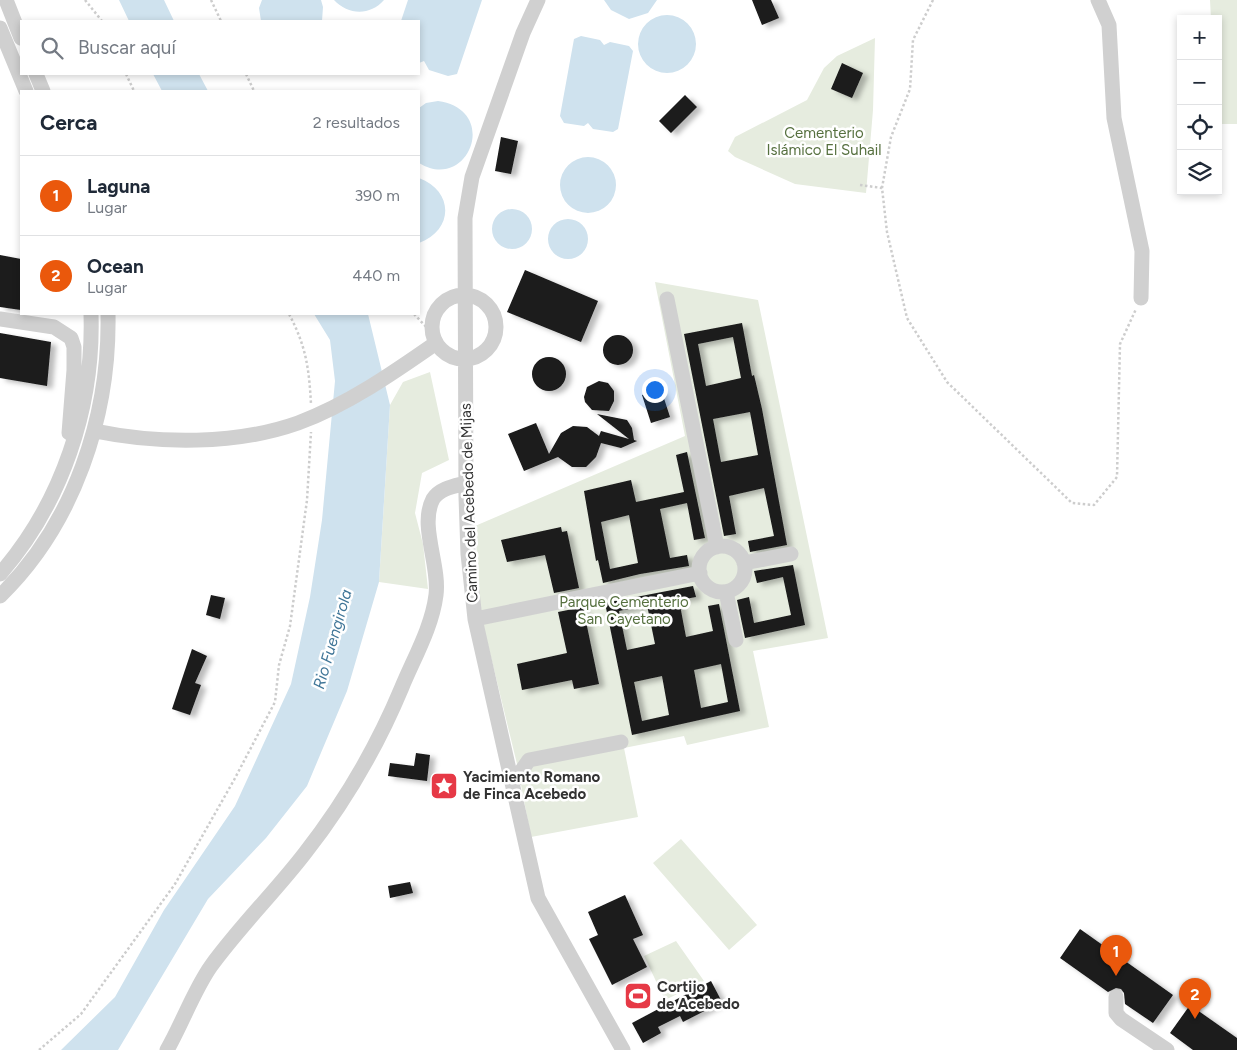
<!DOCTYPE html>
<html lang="es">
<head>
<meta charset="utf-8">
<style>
  body { margin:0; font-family:Figtree,sans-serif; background:#f6f6f7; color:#1f2937 }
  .controls { position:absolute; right:15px; top:15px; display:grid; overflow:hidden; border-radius:0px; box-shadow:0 2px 8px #0003 }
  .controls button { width:45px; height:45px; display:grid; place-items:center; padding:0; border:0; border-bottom:1px solid #e0e1e3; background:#fff; color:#1f2937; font:25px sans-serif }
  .you { position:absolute; left:654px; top:389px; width:18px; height:18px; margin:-12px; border:4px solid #fff; border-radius:50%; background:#1a73e8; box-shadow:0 0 0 8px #1a73e833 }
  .badge { display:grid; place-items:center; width:32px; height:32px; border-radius:50%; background:#ea580c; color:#fff; font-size:16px; font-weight:700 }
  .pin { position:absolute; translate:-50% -41px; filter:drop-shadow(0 1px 2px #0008) }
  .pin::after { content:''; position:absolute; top:26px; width:18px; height:15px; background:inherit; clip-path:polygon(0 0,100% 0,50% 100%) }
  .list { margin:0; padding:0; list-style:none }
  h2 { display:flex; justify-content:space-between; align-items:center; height:65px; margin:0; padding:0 20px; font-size:21px }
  h2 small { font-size:16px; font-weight:400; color:#747a83 }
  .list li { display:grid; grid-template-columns:32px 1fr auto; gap:15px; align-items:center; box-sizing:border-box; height:80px; padding:0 20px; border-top:1px solid #e0e1e3 }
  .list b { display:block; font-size:19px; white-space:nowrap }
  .list p { margin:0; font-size:16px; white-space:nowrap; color:#747a83 }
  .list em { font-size:16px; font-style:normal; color:#747a83 }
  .icon { flex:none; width:28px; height:28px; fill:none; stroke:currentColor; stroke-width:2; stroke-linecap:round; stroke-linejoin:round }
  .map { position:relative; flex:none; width:1237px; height:1050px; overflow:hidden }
  .search { position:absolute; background:#fff; box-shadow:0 2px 8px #0003; left:20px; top:20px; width:400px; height:55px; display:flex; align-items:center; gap:12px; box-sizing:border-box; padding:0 18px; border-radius:0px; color:#747a83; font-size:19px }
  .panel { position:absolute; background:#fff; box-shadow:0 2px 8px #0003; left:20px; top:90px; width:400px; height:225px; border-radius:0px }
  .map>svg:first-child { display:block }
  .green { fill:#e6ecdf }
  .water { fill:#cfe2ee }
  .building { fill:#1a1a1a; fill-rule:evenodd; filter:url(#shadow) }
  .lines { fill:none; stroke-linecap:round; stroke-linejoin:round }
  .path { stroke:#cdcdcd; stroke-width:2.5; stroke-dasharray:2.5 2.5; stroke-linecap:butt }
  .minor { stroke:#d0d0d0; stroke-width:15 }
  .labels { text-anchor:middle; stroke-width:5; stroke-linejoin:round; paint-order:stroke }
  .park-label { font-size:15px; fill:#56703f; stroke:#fff }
  .street-label { font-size:15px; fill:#333; stroke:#fff }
  .poi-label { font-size:15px; font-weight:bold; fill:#333; stroke:#fff; text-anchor:start }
  .water-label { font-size:16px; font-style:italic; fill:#3f7597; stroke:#fff }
</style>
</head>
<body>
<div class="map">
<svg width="1237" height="1050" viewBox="0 0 1237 1050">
  <defs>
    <filter id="shadow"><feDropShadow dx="5.5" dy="3" stdDeviation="2.5" flood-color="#0004"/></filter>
  </defs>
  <rect width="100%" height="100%" fill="#fff"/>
  <path class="green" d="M1210,0H1237V124H1218V19H1211Z
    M875,38L873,110L866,193L795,184L735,157L728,151L735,137L807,100L824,68L837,56Z
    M655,282L758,300L828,638L753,651L769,727L687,745L684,736L624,748L638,817L531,837L517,764L481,616L475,526L685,436Z
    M430,372L449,460L422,473L415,513L423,544L428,589L379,582L390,405L403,382Z
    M681,839L757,925L729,950L653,863Z
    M676,941L704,981L665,1000L644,956Z"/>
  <path class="water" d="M119,0H164L174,21H129Z
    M262,0H321L323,7L322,21H261L259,8Z
    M334,0H384C370,16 348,15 334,0Z
    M408,0H482L457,74L448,76L429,70L424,61L419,63V21H401Z
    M604,0H657L648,13L629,19L611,10Z
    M638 44a29 29 0 1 1 58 0a29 29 0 1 1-58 0Z
    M581,36L600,40L604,45L610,42L629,46L633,51L618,129L613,132L593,129L588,123L584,126L564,123L560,116L574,39Z
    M153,74H199L208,91H162Z
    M438,101C501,110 468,193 419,163V108L426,103Z
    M560 185a28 28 0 1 1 56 0a28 28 0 1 1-56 0Z
    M419,178C454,191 454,230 419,243Z
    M492 229a20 20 0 1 1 40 0a20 20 0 1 1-40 0Z
    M548 239a20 20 0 1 1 40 0a20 20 0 1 1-40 0Z
    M314,314H368L390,405L379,582L347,691L307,786L266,838L208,899L118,1050H61L115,997L164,910L235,806L291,684L310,597L322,520L335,381L330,340Z"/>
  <path class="building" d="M752,0H771L779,18L762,25Z
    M842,63L863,73L852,98L831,89Z
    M685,95L697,107L671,133L659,121Z
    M501,137L518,141L511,174L495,171Z
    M0,255L21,259V310L0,307Z
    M525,270L598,301L581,342L507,312Z
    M742,323L752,376L754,375L762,409L787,545L750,552L748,541L774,536L764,488L729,496L736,534L724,536L684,334ZM733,337L741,378L706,386L698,344ZM750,412L758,455L721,462L713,419Z
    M0,333L51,342L47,386L0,378Z
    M603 350a15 15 0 1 1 30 0a15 15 0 1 1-30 0Z
    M532 374a17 17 0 1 1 34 0a17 17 0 1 1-34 0Z
    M599,381L608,383L614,391V401L609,411L592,410L585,402L584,397L587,387Z
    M661,389L670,417L651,423L642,395Z
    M597,414L627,420L632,428L634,440L637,441L621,448L601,443L596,457L586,467H572L558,457L524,471L508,434L536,423L549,454L561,433L573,426L587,427L599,436L601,431L629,439Z
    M687,452L705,538L694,540L687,503L660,509L670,558L687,555L689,566L640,574L603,583L598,560L596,561L584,491L631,480L636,502L684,492L676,455ZM629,515L638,563L610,569L601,522Z
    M561,527L562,532L567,531L579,588L554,593L545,555L507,562L501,540Z
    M793,565L805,625L745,638L737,600L749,597L754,623L791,615L783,577L757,583L754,571Z
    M693,586L696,597L679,600L686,637L713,631L708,606L719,604L740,711L632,735L605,603ZM647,605L655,644L627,650L619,611ZM721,664L728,702L701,708L694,670ZM662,676L669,715L642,721L634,682Z
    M211,595L225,598L220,619L206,615Z
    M583,607L599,684L574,689L572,680L522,690L517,664L567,653L558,612Z
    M192,649L207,656L195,683L201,685L190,715L172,709Z
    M416,753L430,755L427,781L388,776L390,763L414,766Z
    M410,882L413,893L390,898L388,886Z
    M625,895L643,935L633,939L647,967L612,985L589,939L598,935L588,912Z
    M1080,929L1173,995L1153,1023L1125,1004L1124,993L1121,989L1116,988L1108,992L1060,958Z
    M711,981L722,1002L683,1022L680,1016L658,1027L661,1033L643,1043L632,1023Z
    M1190,1005L1237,1038V1050H1193L1170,1033Z"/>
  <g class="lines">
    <path class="path" d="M85,0L102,21
      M211,0L221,21
      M933,0L913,40L910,89L891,137L882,188L887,232L907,318L947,382L1072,503L1094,505L1117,477L1120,344L1136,309
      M126,74L134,91
      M246,74L254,91
      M860,185L882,188
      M289,314C306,346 309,368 311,404
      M414,314L431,332
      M39,1050L81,1014L175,884L234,780L275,702L279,665L290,626L307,500L311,432"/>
    <path class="minor" d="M6,0L21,38
      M538,0L523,33L472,177L465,218L466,497L468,554L475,619L538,898L623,1050
      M1098,0L1109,25L1114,118L1142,251L1141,298
      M0,28L26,91
      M36,74L43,91
      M432 327a32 32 0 1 1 64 0a32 32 0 1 1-64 0Z
      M667,299L717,547
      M0,319L54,327L71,338L74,347V370L69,433
      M95,431C158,444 236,445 298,423C347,405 393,373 436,343
      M699 569a23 23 0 1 1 46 0a23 23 0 1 1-46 0Z
      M744,563L791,554
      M0,574C62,503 94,407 91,314
      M726,592L736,640
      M0,596C74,524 110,416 108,314
      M475,619L700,573
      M513,783L529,760L621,742
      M1116,997V1013L1121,1019L1167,1050
      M167,1050C182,1024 194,990 211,966C240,926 275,892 305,853C345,802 377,747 402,687C414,658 432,627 436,595C440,565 419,525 433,499C440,488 455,486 466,483"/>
  </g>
  <defs>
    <g id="sight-square" transform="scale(1.4375)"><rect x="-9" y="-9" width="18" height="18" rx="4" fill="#e63946" stroke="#fff"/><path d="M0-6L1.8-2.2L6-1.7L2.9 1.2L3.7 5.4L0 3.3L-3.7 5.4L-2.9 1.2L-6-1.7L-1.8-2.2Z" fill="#fff"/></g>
    <g id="stadium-square" transform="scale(1.4375)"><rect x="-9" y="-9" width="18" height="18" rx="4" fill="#e63946" stroke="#fff"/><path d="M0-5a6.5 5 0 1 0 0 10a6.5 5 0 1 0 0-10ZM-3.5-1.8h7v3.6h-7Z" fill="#fff"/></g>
  </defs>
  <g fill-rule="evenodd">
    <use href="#sight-square" x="444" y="786"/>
    <use href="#stadium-square" x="638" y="996"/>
  </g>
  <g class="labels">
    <g class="park-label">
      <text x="824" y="138">Cementerio<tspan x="824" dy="17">Islámico El Suhail</tspan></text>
      <text x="624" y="607">Parque Cementerio<tspan x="624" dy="17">San Cayetano</tspan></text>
    </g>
    <g class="street-label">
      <text transform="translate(469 503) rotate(-92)" y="5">Camino del Acebedo de Mijas</text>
    </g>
    <g class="poi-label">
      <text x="463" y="782">Yacimiento Romano<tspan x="463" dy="17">de Finca Acebedo</tspan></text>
      <text x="657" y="992">Cortijo<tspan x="657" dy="17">de Acebedo</tspan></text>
    </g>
    <g class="water-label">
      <text transform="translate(332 639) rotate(-74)" y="6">Rio Fuengirola</text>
    </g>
  </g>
</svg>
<div class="controls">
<button>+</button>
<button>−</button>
<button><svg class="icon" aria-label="locate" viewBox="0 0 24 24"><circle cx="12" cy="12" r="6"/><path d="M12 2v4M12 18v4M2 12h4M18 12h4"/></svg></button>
<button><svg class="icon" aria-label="layers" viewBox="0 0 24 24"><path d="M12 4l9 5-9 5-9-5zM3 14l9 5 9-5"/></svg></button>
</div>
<div class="you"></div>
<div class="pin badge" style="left:1116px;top:976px">1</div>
<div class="pin badge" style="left:1195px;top:1019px">2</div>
<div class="search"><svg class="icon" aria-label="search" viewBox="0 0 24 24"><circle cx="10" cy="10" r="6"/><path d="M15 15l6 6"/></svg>Buscar aquí</div>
<section class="panel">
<h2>Cerca<small>2 resultados</small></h2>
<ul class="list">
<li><span class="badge">1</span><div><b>Laguna</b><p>Lugar</p></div><em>390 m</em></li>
<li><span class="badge">2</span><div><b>Ocean</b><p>Lugar</p></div><em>440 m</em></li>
</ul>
</section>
</div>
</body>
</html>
